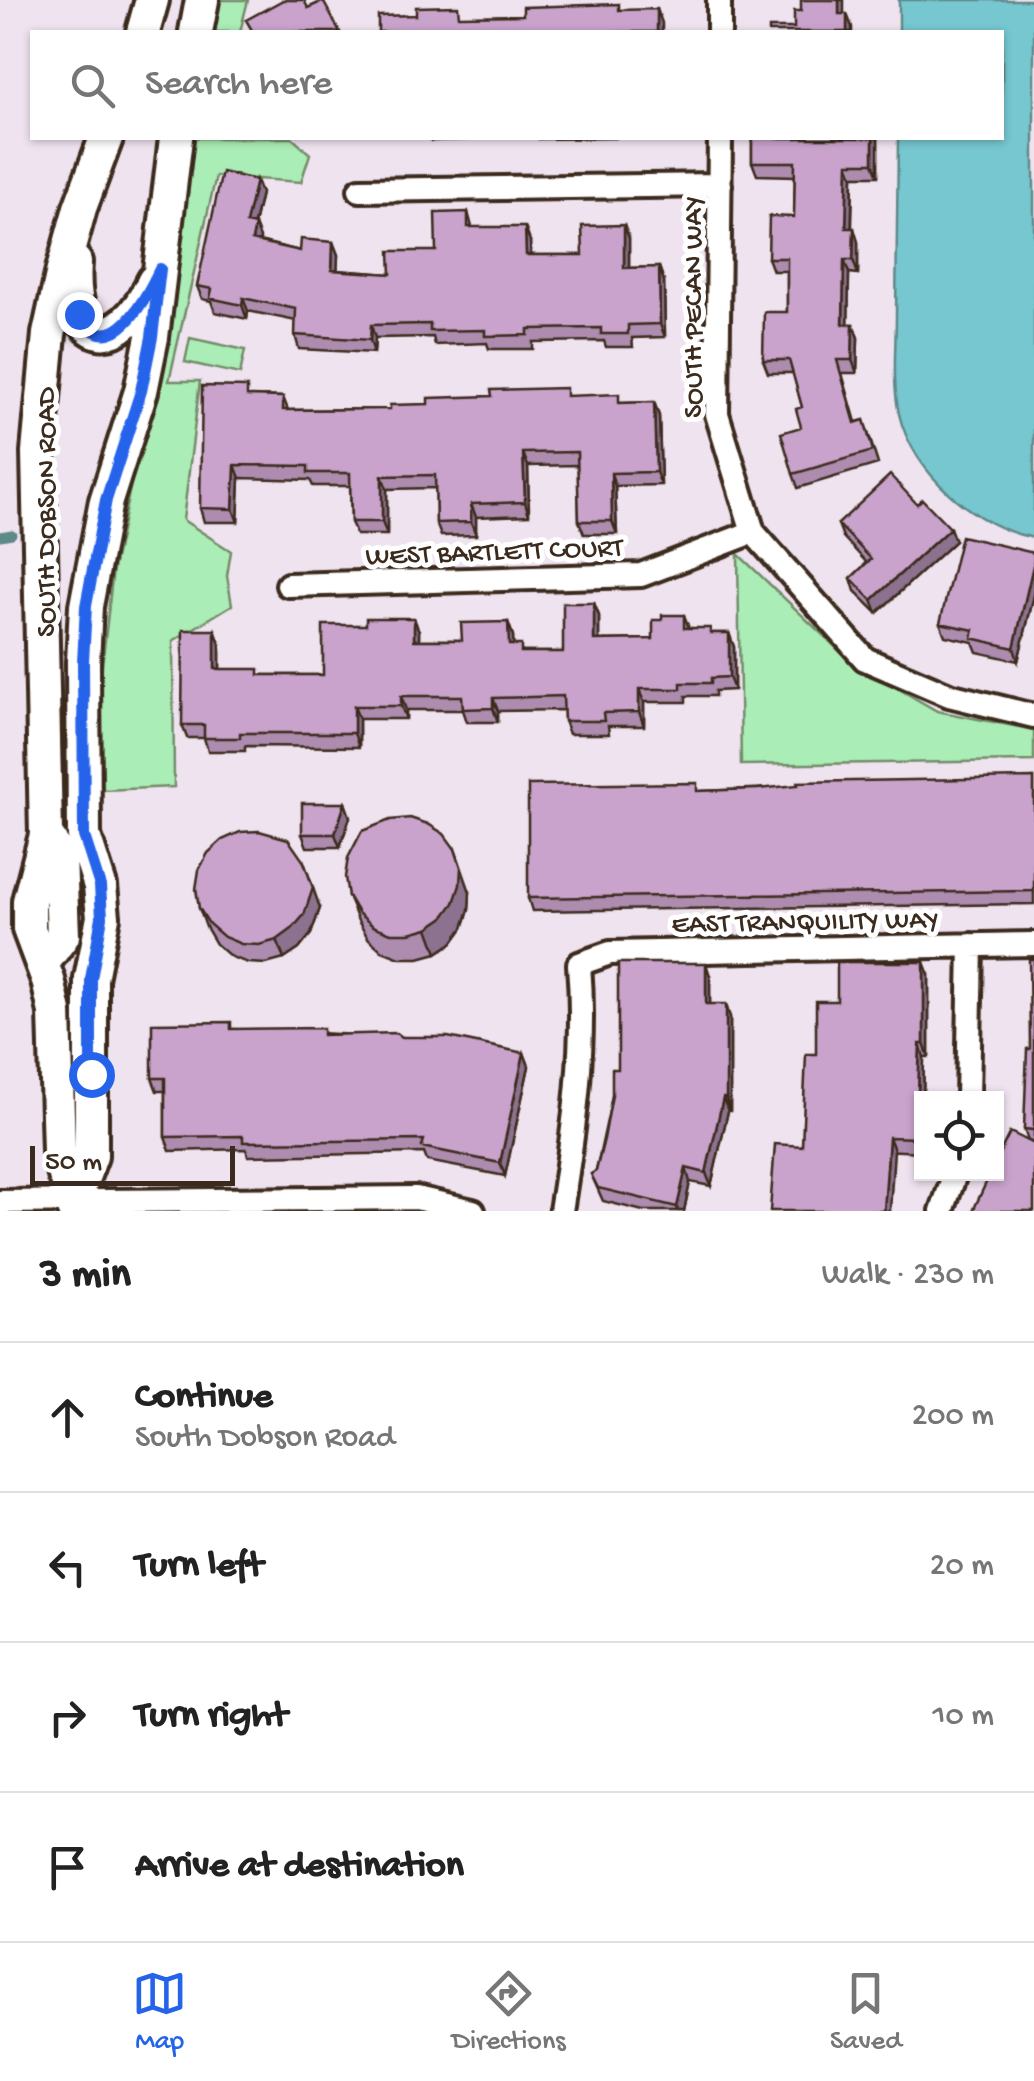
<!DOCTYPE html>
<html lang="en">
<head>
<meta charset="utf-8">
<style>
  body { margin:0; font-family:"Gochi Hand",sans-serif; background:#f6f6f6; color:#222 }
  .controls { position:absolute; right:30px; bottom:30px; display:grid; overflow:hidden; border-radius:0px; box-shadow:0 2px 8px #0004 }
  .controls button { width:90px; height:90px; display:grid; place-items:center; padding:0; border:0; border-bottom:2px solid #e0e0e0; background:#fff; color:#222; font:50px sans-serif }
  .scale { position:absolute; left:30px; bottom:25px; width:205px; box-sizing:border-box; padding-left:10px; border:5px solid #3b2a1e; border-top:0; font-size:28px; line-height:35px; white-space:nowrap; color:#3b2a1e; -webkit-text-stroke:8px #fff; paint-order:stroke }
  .stop { position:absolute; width:30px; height:30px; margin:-22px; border:8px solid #2563eb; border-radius:50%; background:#fff }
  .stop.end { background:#2563eb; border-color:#fff; box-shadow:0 2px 10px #0008 }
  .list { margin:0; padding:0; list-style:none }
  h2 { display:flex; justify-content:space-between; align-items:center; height:130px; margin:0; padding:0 40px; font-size:42px }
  h2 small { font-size:32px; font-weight:400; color:#767676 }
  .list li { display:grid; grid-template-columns:65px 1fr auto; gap:30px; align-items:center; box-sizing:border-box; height:150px; padding:0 40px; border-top:2px solid #e0e0e0 }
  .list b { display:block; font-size:38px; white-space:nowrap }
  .list p { margin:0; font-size:32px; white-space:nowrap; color:#767676 }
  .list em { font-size:32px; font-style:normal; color:#767676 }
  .icon { flex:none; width:55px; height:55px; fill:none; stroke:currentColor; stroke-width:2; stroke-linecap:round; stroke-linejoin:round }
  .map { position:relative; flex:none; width:1034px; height:1211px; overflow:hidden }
  .search { position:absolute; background:#fff; box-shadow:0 2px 8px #0004; left:30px; right:30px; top:30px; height:110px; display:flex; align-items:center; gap:25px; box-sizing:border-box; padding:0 35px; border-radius:0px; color:#767676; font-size:38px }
  .sheet { height:730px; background:#fff }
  nav { display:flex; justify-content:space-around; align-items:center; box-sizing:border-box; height:140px; border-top:2px solid #e0e0e0; background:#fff; font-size:28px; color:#767676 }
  nav a { display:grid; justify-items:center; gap:5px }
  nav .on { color:#2563eb }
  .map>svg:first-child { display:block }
  .green { fill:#abedb6; stroke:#738c6a; stroke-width:2.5 }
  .water { fill:#76c7d0; stroke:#5e8889; stroke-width:2.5 }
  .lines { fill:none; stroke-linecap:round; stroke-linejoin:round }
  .stream { stroke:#5e8889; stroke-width:9 }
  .street-casing { stroke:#3b2a1e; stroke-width:30 }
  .secondary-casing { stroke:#3b2a1e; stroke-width:40 }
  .street { stroke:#fff; stroke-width:22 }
  .secondary { stroke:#fff; stroke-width:32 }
  .wall { fill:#ad8caf; stroke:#3b2a1e; stroke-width:2.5 }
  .shaded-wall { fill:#8d728f; stroke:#3b2a1e; stroke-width:2.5 }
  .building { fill:#c9a3cc; stroke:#3b2a1e; stroke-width:2.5 }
  .route { stroke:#2563eb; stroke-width:12 }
  .labels { text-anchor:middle; stroke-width:10; stroke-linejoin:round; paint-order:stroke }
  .street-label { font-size:28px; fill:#3b2a1e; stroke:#fff }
</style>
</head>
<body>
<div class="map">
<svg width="1034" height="1211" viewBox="0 0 1034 1211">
  <rect width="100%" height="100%" fill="#efe3f0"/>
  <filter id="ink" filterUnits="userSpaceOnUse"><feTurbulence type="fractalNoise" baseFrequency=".01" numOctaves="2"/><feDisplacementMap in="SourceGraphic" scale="20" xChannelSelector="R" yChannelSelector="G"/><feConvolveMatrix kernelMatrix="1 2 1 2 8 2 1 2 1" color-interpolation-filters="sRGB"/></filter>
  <g filter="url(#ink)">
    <path class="green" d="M216,0H248L240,32H211Z
      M194,138H292L310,154L301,182L216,176L169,381H200L183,520L231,551L227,576L232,605L173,641L174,787L103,790L101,675L113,569L156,365Z
      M190,338L245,350L240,374L185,362Z
      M738,554L849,660L937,711L1034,730V761L741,765Z"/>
    <path class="water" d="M899,0H1034V538C975,527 913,473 899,414C892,382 896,346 896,314C897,255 897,196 898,138H1002V32H899Z"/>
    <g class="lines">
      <path class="stream" d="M0,536L12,534"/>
      <g class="street-casing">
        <path id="street" d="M719,0V32
          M720,138L717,414L753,532L865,659L949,695L1034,716
          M360,190L720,185
          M288,585L641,575L753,532
          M968,1098L971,945
          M0,1202L416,1198L473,1211
          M561,1211C574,1129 586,1048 579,964L610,953L1034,944
          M942,1211L955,1174"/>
      </g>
      <g class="secondary-casing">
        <path id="secondary" d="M143,32L152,0
          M196,32L202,0
          M75,262C69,347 118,357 154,281
          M42,964L63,936L60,856L46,835
          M74,1201L91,1156V979L103,917L100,886L84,836L83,662L86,606L106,501L141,391L152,337L176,138
          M74,1211L59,1151L55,1012L48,980L29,929V901L46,835L38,452L49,334L63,270L80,208L106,138"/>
      </g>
      <use href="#street" class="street"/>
      <use href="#secondary" class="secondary"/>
    </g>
    <path class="wall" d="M429,138H466V140L431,141Z
      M539,138H617L539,139Z
      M752,138H878V176H853L852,228L858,242V274L849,273L848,324H853L858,338L857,373H842L856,422L864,420L878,464L798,488L793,474L801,427L802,407L793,373H768L763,360L787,312V271H773L768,258L794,217L795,176L757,175L752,162Z
      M261,193L254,225L260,238L259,241L300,251L333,242L338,255L337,270L391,274L436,251L468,212L472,227L530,241V255H583L629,238V268L659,267L664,281L665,337L632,338L633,347H606L604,341L533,342V349H489L487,343L435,345L433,337L375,338L374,353L299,349L295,335L296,321L248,311L247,319L215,312L211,301L202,299L197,286Z
      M251,396L283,397L288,410L390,409L428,404L568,396L622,403L654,402L659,416L661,485L615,486L617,534H584L579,521L578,465L528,466L529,515L476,517V535L441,536L436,523V488L387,489V535H356L351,522L350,486H313L310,480L240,478L238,522H204L200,508Z
      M917,504L955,541L877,613L855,591L851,578L867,563L843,537L838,524Z
      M1034,553V595L1018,661L977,652L973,642L945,636L940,623Z
      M594,603L599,616V640L653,639L662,620L684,615L689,628L712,633H729L734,647V690L715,691V696H686V702H644V726H608L609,734H569L564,721V710L498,711V722H467L463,710H406V719H359V747L245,746V751H208L204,738H187L182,725L215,630L220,644V669L261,675H323L419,631V640H462L508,622L513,636V645L523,652H563Z
      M1034,778V904L532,911L528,898L700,791Z
      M345,803L350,817L340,847H307L302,834Z
      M470,892L469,910L463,928L452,943L437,953L419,958H400L382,951L368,938L358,921L348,896Z
      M199,908H320L311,934L299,949L284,959L266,964L248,963L231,957L216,944L206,927Z
      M1034,959V1143L1028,1141L1024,1129L1030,1049Z
      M929,975V1057H924L923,1098H922L921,1152L802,1146L816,1054L837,1001Z
      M710,976V1004L730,1017V1111H728L711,1186L690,1182L684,1211H643L603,1201L591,1174L596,1171L618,1069Z
      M233,1029L402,1037L524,1053L529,1066L505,1176L427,1161L424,1153L248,1156L246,1149L170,1151L165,1137V1091H157L152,1078Z"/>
    <path class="shaded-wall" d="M839,0H844V27L839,14Z
      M657,9L662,23V32H657Z
      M847,14L852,27V32H847Z
      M873,138H878V176L873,163Z
      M848,163L853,176L851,242L846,228Z
      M256,180L261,193L251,237L246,223Z
      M255,225L260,238L257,253L252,240Z
      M624,225L629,238V281L624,268Z
      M525,227L530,241L531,268L526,255Z
      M854,228L858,242V274L853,260Z
      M333,242L338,255L337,283L332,270Z
      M844,260L849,273L848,338L843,324Z
      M659,267L664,281L665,337L660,324Z
      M243,298L248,311L247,319L242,305Z
      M853,324L858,338L857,373L852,360Z
      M371,325L375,338L374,353L370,340Z
      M654,402L659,416L661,485L656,472Z
      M523,453L528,466L529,515L525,502Z
      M235,465L240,478L238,522L233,509Z
      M611,473L615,486L617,534L612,521Z
      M382,476L387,489V535L382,522Z
      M471,504L476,517V535L471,522Z
      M950,528L955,541L877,613L872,600Z
      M1034,561V595L1018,661L1014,648Z
      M594,603L599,616V653L594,640Z
      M414,618L419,631V653L414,640Z
      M508,622L513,636L514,658L509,645Z
      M215,630L220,644V683L215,669Z
      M729,633L734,647V690L729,677Z
      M639,689L644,702V726L639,712Z
      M401,696L406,710V719L401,706Z
      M493,698L498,711V722L493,708Z
      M354,706L359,719V747L354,733Z
      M345,803L350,817L340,847L335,834Z
      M455,849L470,892L469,910L463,928L452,943L437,953L428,928Z
      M304,862L320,908L311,934L299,949L284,959L277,940Z
      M924,962L929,975V1057L924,1044Z
      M706,963L710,976V1017L706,1004Z
      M726,1004L730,1017V1111L726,1098Z
      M920,1044L924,1057L923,1098H922L921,1152L916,1138Z
      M524,1053L529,1066L505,1176L500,1163Z
      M723,1098L728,1111L711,1186L706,1173Z
      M889,1137L894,1150L890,1211H884Z
      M686,1168L690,1182L684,1211H678L677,1207Z"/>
    <path class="building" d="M283,0H304L308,8L323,1L340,32H253L246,20Z
      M801,0H839V14H847V32H769V28H794V11H801Z
      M619,4V10L657,9V32H378V16L416,15V7L458,6L459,16L523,15V7Z
      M752,138H873V163H848L846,228H854L853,260H844L843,324H853L852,360H837L855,423L864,420L873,451L793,474L781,433L801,427L796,409L802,407L789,360H763L764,312H787V258H768L769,216L794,217L795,162H752Z
      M222,172L256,180L246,223L255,225L252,240L300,251L301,239L333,242L332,270L391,274L390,251H436L435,213L468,212V227H525L526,255H583L582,226L624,225V268L659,267L660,324L628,325V334H601V328L528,329V335L485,336V330L430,331V324L371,325L370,340L295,335L296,309L243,298L242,305L210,298L212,289L197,286Z
      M202,386L247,387V396L283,397V410L390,409V405L428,404V398L492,396L491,390L566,388V396L619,394V403L654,402L656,472L611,473L612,521H579L577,452L523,453L525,502L471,504V522L436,523L435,475L382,476V522H351L350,473H308V466L235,465L233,509L200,508Z
      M890,475L917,504L922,499L950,528L872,600L851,578L871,559L838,524Z
      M961,536L1034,553V561L1014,648L972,638L974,630L940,623Z
      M563,603H594V640L653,639V620H662V615H684V628H710V633H729V677L711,678V683H681V689H639V712L603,713L604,721H564L563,696L493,698V708L463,709L462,696H401V706H354V733H240V738H204V725H182L183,630H215V669H259V675H323V625H366V618H414V640H462L461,623L508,622L509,645H521V652H563Z
      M1034,778V891L528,898V785L697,783V791L758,789L798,785L797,782Z
      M302,803H345L335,834H302Z
      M410,818L428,824L444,834L455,849L461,867L460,885L454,903L443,918L428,928L410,933H391L373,926L358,913L348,896L345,877L348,858L362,831L390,820Z
      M259,831L288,839L304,862L313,888L304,915L292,929L277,940L259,945L241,944L224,937L209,924L199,908L196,889L199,870L208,853L222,840L240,832Z
      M1029,959H1034V1130L1024,1129L1027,1049H1030Z
      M837,962H924V1044H920L916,1138L889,1137L884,1211H770L775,1144L802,1146L806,1054H816V1001H837Z
      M618,963H706V1004H726V1098H723L706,1173L686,1168L677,1207L598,1188L591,1174L596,1171L604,1139L612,1095V1069H618Z
      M231,1022V1029L323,1028V1035L397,1033L402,1037H448L524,1053L500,1163L422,1147L424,1140L243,1142V1136L165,1137V1078H152V1023Z
      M1010,1132L1034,1144V1211H973L990,1174H996V1160Z"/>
  </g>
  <g class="lines" filter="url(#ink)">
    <path class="route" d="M79,314C111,368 147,296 160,269L152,337L141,391L106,500L86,606L83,662L84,836L100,886L102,917L91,979V1074"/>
  </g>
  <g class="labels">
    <g class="street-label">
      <text transform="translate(691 307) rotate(-90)" y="10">SOUTH PECAN WAY</text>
      <text transform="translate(44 512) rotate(-90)" y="10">SOUTH DOBSON ROAD</text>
      <text transform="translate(494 549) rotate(-2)" y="10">WEST BARTLETT COURT</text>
      <text transform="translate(805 919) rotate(-1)" y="10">EAST TRANQUILITY WAY</text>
    </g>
  </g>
</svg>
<div class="controls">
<button><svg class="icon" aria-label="locate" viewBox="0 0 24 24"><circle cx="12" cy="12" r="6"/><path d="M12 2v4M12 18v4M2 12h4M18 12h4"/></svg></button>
</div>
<div class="scale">50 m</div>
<div class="stop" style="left:91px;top:1074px"></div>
<div class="stop end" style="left:79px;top:314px"></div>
<div class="search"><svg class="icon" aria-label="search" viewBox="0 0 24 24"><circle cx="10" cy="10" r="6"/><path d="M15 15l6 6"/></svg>Search here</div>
</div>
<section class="sheet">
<h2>3 min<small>Walk · 230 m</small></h2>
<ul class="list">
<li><svg class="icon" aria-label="ahead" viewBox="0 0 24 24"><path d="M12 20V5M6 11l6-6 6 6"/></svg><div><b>Continue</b><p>South Dobson Road</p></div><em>200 m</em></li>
<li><svg class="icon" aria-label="left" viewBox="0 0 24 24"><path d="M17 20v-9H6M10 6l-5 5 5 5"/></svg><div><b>Turn left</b></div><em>20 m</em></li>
<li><svg class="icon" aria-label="right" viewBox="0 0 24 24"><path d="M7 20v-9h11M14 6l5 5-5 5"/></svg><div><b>Turn right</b></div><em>10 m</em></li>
<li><svg class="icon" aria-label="arrive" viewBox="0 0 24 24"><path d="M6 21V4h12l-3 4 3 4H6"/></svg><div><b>Arrive at destination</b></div></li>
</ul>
</section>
<nav>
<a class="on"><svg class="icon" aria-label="map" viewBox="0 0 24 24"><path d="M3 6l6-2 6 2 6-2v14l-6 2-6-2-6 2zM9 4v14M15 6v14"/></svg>Map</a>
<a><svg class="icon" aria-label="directions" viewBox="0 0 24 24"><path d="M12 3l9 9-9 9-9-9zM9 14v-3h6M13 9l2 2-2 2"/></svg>Directions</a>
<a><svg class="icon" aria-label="saved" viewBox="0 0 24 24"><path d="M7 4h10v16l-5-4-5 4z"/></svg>Saved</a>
</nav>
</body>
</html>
